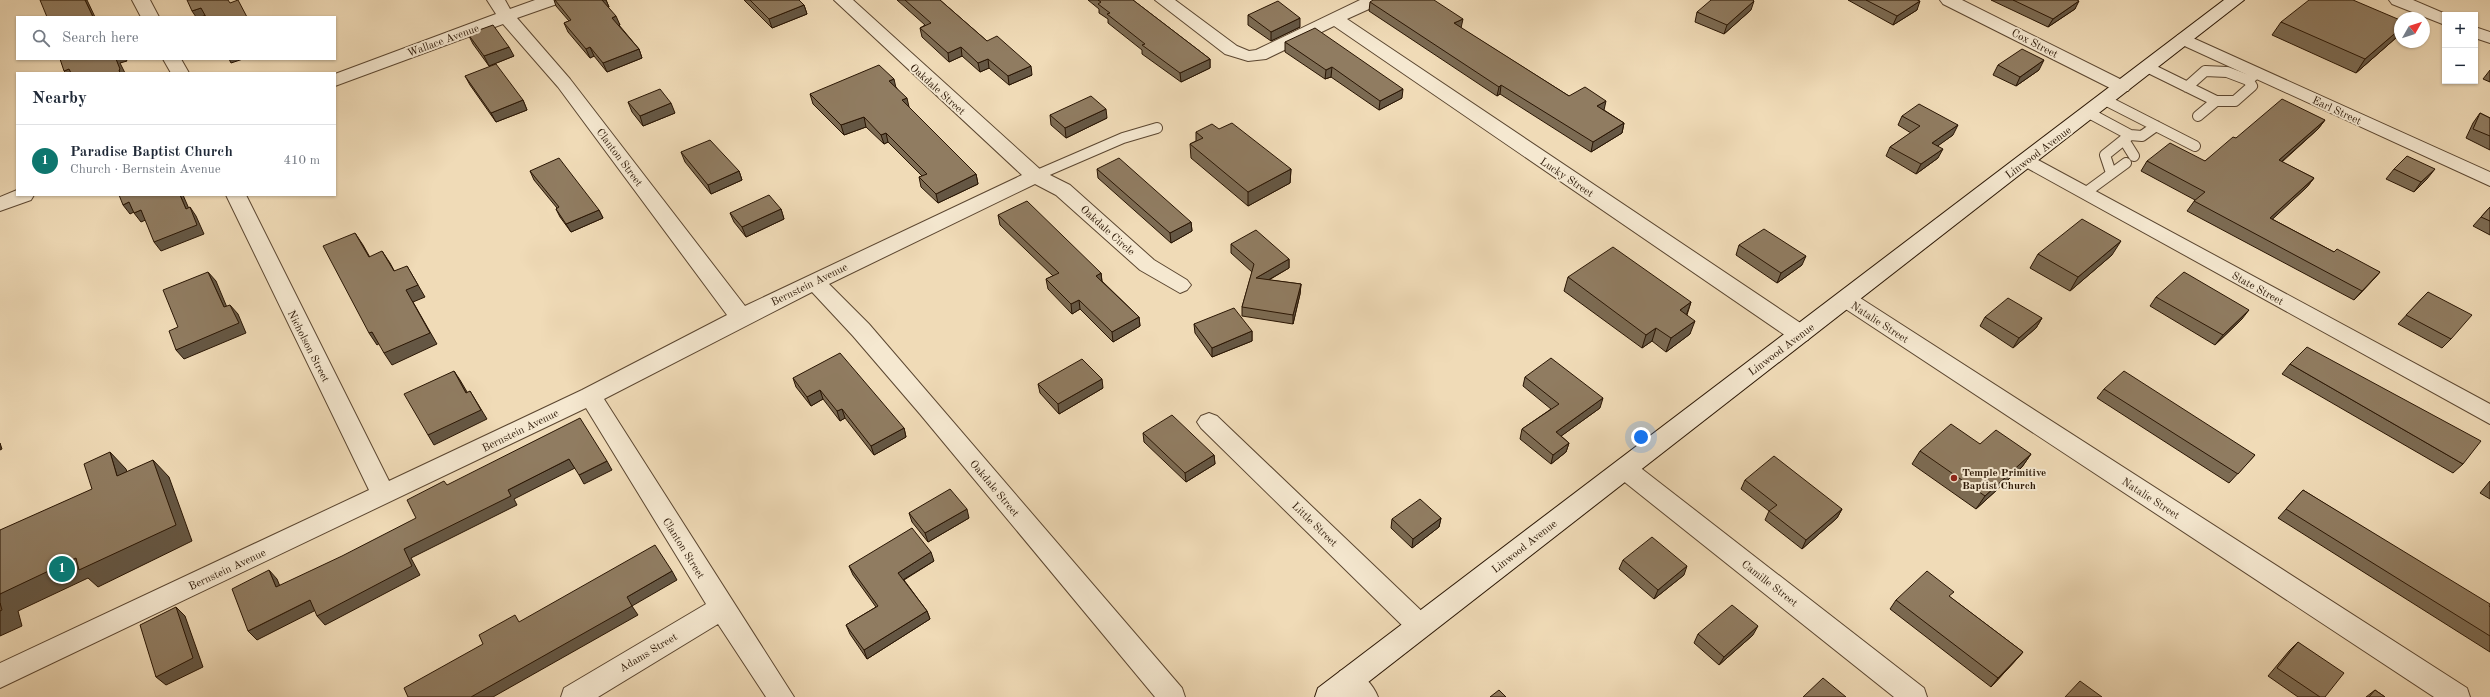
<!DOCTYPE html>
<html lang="en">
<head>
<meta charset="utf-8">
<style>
  body { margin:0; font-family:"Old Standard TT",serif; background:#f2f2f3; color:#1f2937 }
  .controls { position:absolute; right:12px; top:12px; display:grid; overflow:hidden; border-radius:0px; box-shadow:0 1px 3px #0004 }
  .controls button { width:36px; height:36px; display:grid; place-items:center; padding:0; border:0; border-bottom:1px solid #e0e1e3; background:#fff; color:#1f2937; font:20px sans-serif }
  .compass { position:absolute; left:2394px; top:12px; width:36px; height:36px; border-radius:50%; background:#fff; box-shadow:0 1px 3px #0004; rotate:51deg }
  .you { position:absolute; left:1641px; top:437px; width:14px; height:14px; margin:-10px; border:3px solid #fff; border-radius:50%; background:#1a73e8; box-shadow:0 0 0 6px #1a73e833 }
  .badge { display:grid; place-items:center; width:26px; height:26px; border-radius:50%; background:#0f766e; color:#fff; font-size:13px; font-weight:700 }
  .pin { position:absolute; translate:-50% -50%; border:2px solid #fff; box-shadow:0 1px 4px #0006 }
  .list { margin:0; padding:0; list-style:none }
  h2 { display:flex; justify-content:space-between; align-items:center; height:52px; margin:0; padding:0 16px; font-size:17px }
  h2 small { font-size:13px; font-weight:400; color:#747a83 }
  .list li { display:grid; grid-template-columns:26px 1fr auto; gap:12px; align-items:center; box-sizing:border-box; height:72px; padding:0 16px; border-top:1px solid #e0e1e3 }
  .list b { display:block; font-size:15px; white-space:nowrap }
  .list p { margin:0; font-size:13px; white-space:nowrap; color:#747a83 }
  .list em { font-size:13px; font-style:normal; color:#747a83 }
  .icon { flex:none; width:22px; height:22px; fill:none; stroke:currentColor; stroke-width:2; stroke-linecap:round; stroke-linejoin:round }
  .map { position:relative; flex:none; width:2490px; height:697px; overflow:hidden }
  .search { position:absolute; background:#fff; box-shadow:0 1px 3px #0004; left:16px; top:16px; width:320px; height:44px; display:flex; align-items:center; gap:10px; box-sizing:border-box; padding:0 14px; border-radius:0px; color:#747a83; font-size:15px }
  .panel { position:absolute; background:#fff; box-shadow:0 1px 3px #0004; left:16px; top:72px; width:320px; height:124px; border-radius:0px }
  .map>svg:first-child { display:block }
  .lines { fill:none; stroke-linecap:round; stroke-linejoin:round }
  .lane-casing { stroke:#5b4630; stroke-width:12 }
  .street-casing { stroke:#5b4630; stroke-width:2 }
  .secondary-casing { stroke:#291503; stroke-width:2 }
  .lane { stroke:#f5e8d0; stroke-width:10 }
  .street { fill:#f5e8d0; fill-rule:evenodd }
  .secondary { fill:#f5e8d0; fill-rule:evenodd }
  .wall { fill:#7c6b53; stroke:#291503 }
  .shaded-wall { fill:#655744; stroke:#291503 }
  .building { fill:#907c61; stroke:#291503 }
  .poi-dot { fill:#8f2418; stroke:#f5e8d0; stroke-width:1.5 }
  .labels { text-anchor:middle; stroke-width:4; stroke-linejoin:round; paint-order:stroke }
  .street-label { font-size:11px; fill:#291503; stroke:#f5e8d0 }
  .poi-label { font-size:11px; font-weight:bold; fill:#291503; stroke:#f5e8d0; text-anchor:start }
</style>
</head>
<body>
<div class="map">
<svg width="2490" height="697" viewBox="0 0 2490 697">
  <rect width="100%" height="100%" fill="#f0dbb7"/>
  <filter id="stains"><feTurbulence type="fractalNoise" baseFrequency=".005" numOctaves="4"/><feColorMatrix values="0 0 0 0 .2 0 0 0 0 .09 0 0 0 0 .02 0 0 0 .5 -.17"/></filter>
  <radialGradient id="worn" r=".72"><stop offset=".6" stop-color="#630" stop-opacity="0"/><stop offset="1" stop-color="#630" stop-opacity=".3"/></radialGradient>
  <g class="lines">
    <g class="lane-casing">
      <path id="lane" d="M2147,67L2216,101H2235L2252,86L2248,80L2257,73
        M2187,87L2205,71L2227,72L2248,80
        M2105,100L2195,146
        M2089,113L2130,135L2142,136L2156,126
        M2198,116L2216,101
        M2124,140L2134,156
        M2111,173L2105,155L2130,135
        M1035,176L1123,138L1157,128
        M2085,193L2126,163"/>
    </g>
    <g class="street-casing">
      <path id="street" d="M132,0H150L159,17H141Z
        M487,0H505L510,9L535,0H560L557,4L517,18L570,79L745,306L1022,175L834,0H853L1042,171L1070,185L1154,260L1187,280L1191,285L1187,290L1180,293L1140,270L1056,195L1035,184L829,284L869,324L1182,688L1185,697H1155L920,414L853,336L812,292L604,399L794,697H766L718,624L598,697H561L564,688L706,604L586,408L0,688V663L369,490L226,195H246L389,481L582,390L727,315L558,87L503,24L335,86V74L496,14Z
        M1155,0H1175L1237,46L1249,51L1256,50L1360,0H1383L1380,4L1347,19L1808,328L1811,334L1808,340L1800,342L1792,340L1334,26L1266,59L1248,61L1225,54Z
        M1940,0H1962L2128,83L2131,87L2128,91H2116L1943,4Z
        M2389,0H2413L2448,15H2445V25L2392,4Z
        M2475,27L2490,32V43L2475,38Z
        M2184,34L2490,172V186L2178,43L2175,39L2178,35Z
        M163,59H181L189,73H171Z
        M2027,154L2490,404V424L2020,164L2017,160L2020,156Z
        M17,190V195H34L31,200L0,211V197Z
        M1846,291L1854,294L2467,688L2470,697H2434L1838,304L1835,299L1838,294Z
        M1209,413L1217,416L1429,618L1433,626L1429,634L1420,637L1411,634L1201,428L1197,422L1201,416Z
        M1625,459L1633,462L1924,688L1927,697H1894L1617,476L1613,469L1617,462Z
        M1349,668C1362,673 1373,684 1378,697H1347L1336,680L1340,671Z"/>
    </g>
    <g class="secondary-casing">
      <path id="secondary" d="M2224,0H2244L1349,697H1315L1318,688Z"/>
    </g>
    <use href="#lane" class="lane"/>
    <use href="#street" class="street"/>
    <use href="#secondary" class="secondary"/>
  </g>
  <path class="wall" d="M554,0H606L609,7H608L620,25H619L639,49L642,58L607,72L594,56L590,58L568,32L564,23L569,21L556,6Z
    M744,0H799L804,5L807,14L772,28Z
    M897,0H940L987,41L1032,75L1009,85L989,68L980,72L962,56L949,62L922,37L920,28L925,25Z
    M1088,0H1133L1210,59V68L1181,82L1142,54V50L1108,23V19L1099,13V9Z
    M1848,0H1917V10L1893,25Z
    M1991,0H2077L2075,9L2048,27Z
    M1370,2L1461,28L1569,96L1604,110L1624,123L1622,133L1591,152L1500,94L1497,96L1369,11Z
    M1751,10L1724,34L1695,22L1697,12Z
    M1248,15L1300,27L1271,41L1248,25Z
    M2281,22L2397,37L2356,73L2272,35Z
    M468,34L514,56L489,66L473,44Z
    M1285,42L1402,98L1379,110L1331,77L1325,79L1285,52Z
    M1998,65L2039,70L2016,86L1993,75Z
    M2490,70V82L2483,79Z
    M465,76L523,100L527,110L496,122L470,85Z
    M896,87L909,107L976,174L978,184L938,203L921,187L919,177L922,176L888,142L884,144L866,127L844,135L813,104L810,94Z
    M628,102L675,113L643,126L632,112Z
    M2480,113L2490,118V150L2466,138L2473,123Z
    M1050,115L1107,118L1066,138L1051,125Z
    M1902,116L1953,135L1937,146L1938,158L1916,174L1886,156L1890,147L1911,133L1898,125Z
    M2325,120L2318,129L2282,162L2314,178L2307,187L2272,219L2334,252L2380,272L2372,281L2354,300L2187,211L2195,200L2141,171L2147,161H2205L2236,138Z
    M1196,132L1291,169L1290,183L1248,206L1191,158L1190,144L1196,141Z
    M681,152L739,171L742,180L711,194L685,162Z
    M1097,169L1191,222L1192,231L1171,243L1098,178Z
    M2394,169L2427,179L2414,192L2386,179Z
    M530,171L599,210L603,218L571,232L560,217L556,209L557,208L534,180Z
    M2490,207V235L2473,226Z
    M781,209L784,219L746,237L734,222L730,213Z
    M998,215L1101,273L1102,281L1139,317L1140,326L1113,342L1080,309L1072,314L1048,289L1046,279L1053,276L1000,225Z
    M1231,244L1289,259V268L1269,280L1301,284L1300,294L1293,324L1242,316V307L1252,272L1231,253Z
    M1739,245L1802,265L1777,283L1736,255Z
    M2038,254L2112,255L2070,291L2030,268Z
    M1568,277L1691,302L1687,315L1690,334L1666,352L1652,341L1642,348L1564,291Z
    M2428,292L2451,339L2442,348L2398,324Z
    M2156,297L2242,319L2215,345L2150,306Z
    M1985,317L2042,318L2036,328L2013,348L1980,326Z
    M1194,324L1252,331V341L1212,357L1195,333Z
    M2290,364L2463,464L2453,473L2282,374Z
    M1525,377L1600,408L1561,436L1569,443L1566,452L1551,464L1520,439L1522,429L1551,409L1523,386Z
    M793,378L904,428L906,437L874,455L845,418L840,421L823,399L811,406L796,387Z
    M1038,384L1103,388L1059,414L1040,393Z
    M2104,389L2255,455L2229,483L2097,398Z
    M1143,433L1214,455L1215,464L1186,482L1144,442Z
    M1980,444L2031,454L2022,467L1976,509L1912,464L1920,451Z
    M1745,480L1842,509L1837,518L1802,549L1765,520L1769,511L1741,489Z
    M2490,481V499L2480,493Z
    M2303,490L2490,607V652L2278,518Z
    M909,513L969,518L928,542L912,522Z
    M1441,518L1439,527L1412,548L1391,528L1392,519Z
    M1623,560L1684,575L1654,599L1619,569Z
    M934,561L904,580L927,611L930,619L867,659L850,634L846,625L876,607L853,575L849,566Z
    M1950,597L2023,652L2016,660L1991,687L1890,609L1896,600Z
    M1698,634L1753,635L1719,665L1694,643Z
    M2298,642L2325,697H2298L2268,676L2289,651Z
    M2375,690L2385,697H2366Z"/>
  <path class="shaded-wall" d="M85,0H87L95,17H93Z
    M602,0H606L609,7L605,8Z
    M1754,1L1751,10L1724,34L1727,25Z
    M1920,1L1917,10L1893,25L1897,16Z
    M2079,1L2075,9L2048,27L2053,19Z
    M804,5L807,14L772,28L769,19Z
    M201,8L206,15L201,17H196L192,11Z
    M616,16L620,25L616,27L612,18Z
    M1300,18V27L1271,41V32Z
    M1463,19L1461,28L1454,23Z
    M2400,29V33L2397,37L2356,73L2365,59Z
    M509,47L514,56L489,66L484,56Z
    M590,47L594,56L590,58L586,49Z
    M961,47L962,56L949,62L948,53Z
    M639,49L642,58L607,72L603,63Z
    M116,59H126L127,61L120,63L125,73H120Z
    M229,59H243L231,63Z
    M988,59L989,68L980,72L978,63Z
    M1210,59V68L1181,82L1180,73Z
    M2044,60L2039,70L2016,86L2020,77Z
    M1031,66L1032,75L1009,85L1008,76Z
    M1332,67L1331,77L1325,79L1326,70Z
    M69,69L72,73H66L64,71Z
    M894,79L896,88L889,81Z
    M1501,85L1500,94L1497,96L1499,87Z
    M1403,89L1402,98L1379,110L1380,101Z
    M907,98L909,107L902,100Z
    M523,100L527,110L496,122L491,113Z
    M1606,101L1604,110L1595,115L1597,106Z
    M671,103L675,113L643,126L640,116Z
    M1106,109L1107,118L1066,138L1065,128Z
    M864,117L866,127L844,135L841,125Z
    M2325,120L2318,129L2272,170L2279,160Z
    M1624,123L1622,133L1591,152L1593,142Z
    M1958,125L1953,135L1928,153L1932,143Z
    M886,133L888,142L884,144L881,135Z
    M1943,149L1938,158L1916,174L1921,164Z
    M1291,169L1290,183L1248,206V192Z
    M2435,169L2427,179L2414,192L2421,182Z
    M739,171L742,180L711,194L708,185Z
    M976,174L978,184L938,203L936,194Z
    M2314,178L2307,187L2263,228L2270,218Z
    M180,195H183L193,218L186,209Z
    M129,202L136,211L130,214L123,205Z
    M190,207L196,216L204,234L161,251L154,242Z
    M781,209L784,219L746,237L742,227Z
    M141,210L148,219L141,222L134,213Z
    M599,210L603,218L571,232L566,224Z
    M1191,222L1192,231L1171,243L1170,233Z
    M355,233L363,245L376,268L369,257Z
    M2121,241L2112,255L2070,291L2078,277Z
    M382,251L390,263L401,283L394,271Z
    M1806,256L1802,265L1777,283L1781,273Z
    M1289,259V268L1256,287V278Z
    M407,266L425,297L413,302L437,344L392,365L384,353Z
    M208,272L216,281L231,317L224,307Z
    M2380,272L2372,281L2354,300L2362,291Z
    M1101,273L1102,283L1096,276Z
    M1301,284L1300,294L1293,324V315Z
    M1079,300L1080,309L1072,314L1071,304Z
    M1691,302L1686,316L1680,310Z
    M230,305L238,314L246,333L184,359L176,350Z
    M2249,310L2242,319L2215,345L2223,335Z
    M1139,317L1140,326L1113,342L1112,332Z
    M2042,318L2036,328L2013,348L2019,338Z
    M1695,321L1690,334L1666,352L1671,338Z
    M1656,328L1652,341L1642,348L1646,335Z
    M1252,331V341L1212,357V348Z
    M372,332L380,343L377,345L369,333Z
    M454,371L460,380L473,402L466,393Z
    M1102,379L1103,388L1059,414L1058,404Z
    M820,390L823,399L811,406L807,397Z
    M470,391L487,419L434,445L428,435Z
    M1603,398L1600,408L1553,442L1556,432Z
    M842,409L845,418L840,421L837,411Z
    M904,428L906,437L874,455L871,446Z
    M0,443L2,449L0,450Z
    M1569,443L1566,452L1551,464L1553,455Z
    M110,452L126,469L134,493L117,476Z
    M2031,454L2022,467L1976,509L1985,496Z
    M1214,455L1215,464L1186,482L1185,473Z
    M569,459L575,468L514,499L517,505L411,558L420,575L325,625L317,616L404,549L508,490Z
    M153,460L169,477L192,541L98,587L88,578L18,611L22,626L0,636V594Z
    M607,461L612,470L584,484L579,475Z
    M967,509L969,518L928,542L925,533Z
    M1842,509L1837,518L1802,549L1806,540Z
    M1441,518L1439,527L1412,548L1413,539Z
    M931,552L934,561L901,581L898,573Z
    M1687,566L1684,575L1654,599L1658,590Z
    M269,570L277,579L284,596L276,587Z
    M672,571L677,580L632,606L638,615L493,697H471L627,597Z
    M310,600L318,609L257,640L248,631Z
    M176,607L185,616L203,667L166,685L156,677Z
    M927,611L930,619L867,659L864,650Z
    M1758,626L1753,635L1719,665L1724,657Z
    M2023,652L2016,660L1991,687L1998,678Z"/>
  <path class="building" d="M40,0H85L93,17H47Z
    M187,0H228L230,3L238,0L247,17H206L201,8L192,11Z
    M555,0H602L616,16L612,18L639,49L603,63L590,47L586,49L564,23L571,20Z
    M750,0H799L804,5L769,19Z
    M905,0H940L987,41L997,36L1031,66L1008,76L988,59L978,63L961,47L948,53L920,28L931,23Z
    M1098,0H1133L1210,59L1180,73L1142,45L1145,44L1107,14L1110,13L1098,4L1101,2Z
    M1373,0H1434L1463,19L1454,23L1569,96L1585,87L1606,101L1597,106L1624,123L1593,142L1501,85L1499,87L1370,2Z
    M1711,0H1753L1754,1L1727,25L1697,12Z
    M1866,0H1917L1920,1L1897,16Z
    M2013,0H2077L2079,1L2053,19Z
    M2309,0H2353L2400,20V29L2365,59L2281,22Z
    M1278,1L1300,18L1271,32L1248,15Z
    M493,25L509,47L484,56L468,34Z
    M1315,28L1403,89L1380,101L1332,67L1326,70L1285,42Z
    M2022,49L2044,60L2020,77L1998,65Z
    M60,59H116L120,69L119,70L120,73H71L69,69L64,71Z
    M496,64L523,100L491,113L465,76Z
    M879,65L894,79L889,81L907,98L902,100L976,174L936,194L919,177L927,174L886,133L881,135L864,117L841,125L810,94Z
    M660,89L671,103L640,116L628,102Z
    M1091,96L1106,109L1065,128L1050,115Z
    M2282,99L2325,120L2279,160L2314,178L2270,218L2334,252L2337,249L2380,272L2362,291L2194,201L2205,192L2147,161L2170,143L2205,161L2233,137L2236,138Z
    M1919,104L1958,125L1932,143L1943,149L1921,164L1890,147L1920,126L1902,116Z
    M2480,113L2490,118V136L2473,129Z
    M1232,123L1291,169L1248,192L1190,144L1203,138L1196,132L1212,124L1219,129Z
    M710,140L739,171L708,185L681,152Z
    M2407,156L2435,169L2421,182L2394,169Z
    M559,158L599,210L566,224L556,209L559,207L530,171Z
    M1119,158L1191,222L1170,233L1097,169Z
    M119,195H180L186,209L190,207L197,225L154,242L141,210L134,213L129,202L123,205Z
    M769,195L781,209L742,227L730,213Z
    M1027,201L1101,273L1096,276L1139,317L1112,332L1079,300L1071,304L1046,279L1059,273L998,215Z
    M2490,207V221L2481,217Z
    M2082,219L2121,241L2078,277L2038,254Z
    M1764,229L1806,256L1781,273L1739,245Z
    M1256,230L1289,259L1256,278L1301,284L1293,315L1242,307L1254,264L1231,244Z
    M355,233L369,257L382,251L394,271L407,266L418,285L406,290L430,333L384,353L372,332L369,333L323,246Z
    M1613,247L1691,302L1680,310L1695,321L1671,338L1656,328L1646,335L1568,277Z
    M208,272L224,307L230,305L239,323L176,350L169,331L178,327L163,290Z
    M2184,272L2249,310L2223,335L2156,297Z
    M2428,292L2472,315L2451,339L2406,315Z
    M2008,298L2042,318L2019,338L1985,317Z
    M1234,308L1252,331L1212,348L1194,324Z
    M2307,347L2481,441L2463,464L2290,364Z
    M840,353L904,428L871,446L842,409L837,411L820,390L807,397L793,378Z
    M1551,358L1603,398L1556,432L1569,443L1553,455L1522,429L1559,404L1525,377Z
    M1082,359L1102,379L1058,404L1038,384Z
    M454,371L466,393L470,391L481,410L428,435L404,394Z
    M2124,371L2255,455L2238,474L2104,389Z
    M1172,415L1214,455L1185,473L1143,433Z
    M580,418L607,461L579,475L569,459L508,490L511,496L404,549L412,566L317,616L310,600L248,631L232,589L269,570L276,587L342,556L416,518L407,500L444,481L447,485Z
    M1951,424L1980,444L1996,430L2031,454L1985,496L1920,451Z
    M110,452L117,476L153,460L176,525L79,570L76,558L0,594V530L92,489L84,464Z
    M1774,456L1842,509L1806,540L1769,511L1777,505L1745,480Z
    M950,489L967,509L925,533L909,513Z
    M2303,490L2490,604L2489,606L2490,607V636L2286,509Z
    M1420,499L1441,518L1413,539L1392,519Z
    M912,528L931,552L898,573L927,611L864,650L846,625L878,606L849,566Z
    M1652,537L1687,566L1658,590L1623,560Z
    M655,545L672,571L627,597L632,606L471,697H408L404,688L483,644L479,635L515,615L519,622Z
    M1927,571L1954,592L1949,596L2023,652L1998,678L1896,600Z
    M0,603L2,610L0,611Z
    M1732,605L1758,626L1724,657L1698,634Z
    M176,607L193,658L156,677L140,625Z
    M2298,642L2344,673L2325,697H2320L2277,668Z
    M1823,678L1846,697H1803Z
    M2080,681L2102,697H2065Z
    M1499,690L1506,697H1490Z
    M2375,690L2385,697H2369Z"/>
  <circle class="poi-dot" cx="1954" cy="478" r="4"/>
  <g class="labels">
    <g class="street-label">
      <text transform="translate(443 40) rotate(-20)" y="4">Wallace Avenue</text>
      <text transform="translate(2035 43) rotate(27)" y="4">Cox Street</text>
      <text transform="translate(938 89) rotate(42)" y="4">Oakdale Street</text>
      <text transform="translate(2337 110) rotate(25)" y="4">Earl Street</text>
      <text transform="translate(2038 152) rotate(-37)" y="4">Linwood Avenue</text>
      <text transform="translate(620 157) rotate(53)" y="4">Clanton Street</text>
      <text transform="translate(1567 177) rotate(34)" y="4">Lucky Street</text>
      <text transform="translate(1108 230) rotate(42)" y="4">Oakdale Circle</text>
      <text transform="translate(809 284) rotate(-26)" y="4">Bernstein Avenue</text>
      <text transform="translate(2258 288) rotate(29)" y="4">State Street</text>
      <text transform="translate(1880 322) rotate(33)" y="4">Natalie Street</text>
      <text transform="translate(309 346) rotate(63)" y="4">Nicholson Street</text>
      <text transform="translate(1781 349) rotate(-37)" y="4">Linwood Avenue</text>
      <text transform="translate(520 430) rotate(-26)" y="4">Bernstein Avenue</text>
      <text transform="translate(995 488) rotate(50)" y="4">Oakdale Street</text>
      <text transform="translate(2151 498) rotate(33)" y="4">Natalie Street</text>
      <text transform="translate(1315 524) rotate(44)" y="4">Little Street</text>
      <text transform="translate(1524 546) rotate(-38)" y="4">Linwood Avenue</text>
      <text transform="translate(684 548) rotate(58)" y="4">Clanton Street</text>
      <text transform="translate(227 569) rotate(-25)" y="4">Bernstein Avenue</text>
      <text transform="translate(1770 583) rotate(38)" y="4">Camille Street</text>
      <text transform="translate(648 652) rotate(-31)" y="4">Adams Street</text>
    </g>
    <g class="poi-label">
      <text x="1962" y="476">Temple Primitive<tspan x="1962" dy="13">Baptist Church</tspan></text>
    </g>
  </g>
  <rect width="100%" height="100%" filter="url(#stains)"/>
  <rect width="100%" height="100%" fill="url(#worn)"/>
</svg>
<div class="controls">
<button>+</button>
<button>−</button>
</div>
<svg class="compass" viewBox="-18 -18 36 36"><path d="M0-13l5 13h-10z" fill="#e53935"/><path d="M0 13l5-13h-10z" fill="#747a83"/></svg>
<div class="you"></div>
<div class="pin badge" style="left:62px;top:569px">1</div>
<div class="search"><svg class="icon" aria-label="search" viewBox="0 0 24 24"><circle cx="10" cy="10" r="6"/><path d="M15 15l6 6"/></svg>Search here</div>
<section class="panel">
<h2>Nearby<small></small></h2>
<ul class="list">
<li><span class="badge">1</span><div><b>Paradise Baptist Church</b><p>Church · Bernstein Avenue</p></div><em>410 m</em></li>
</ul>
</section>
</div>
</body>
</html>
